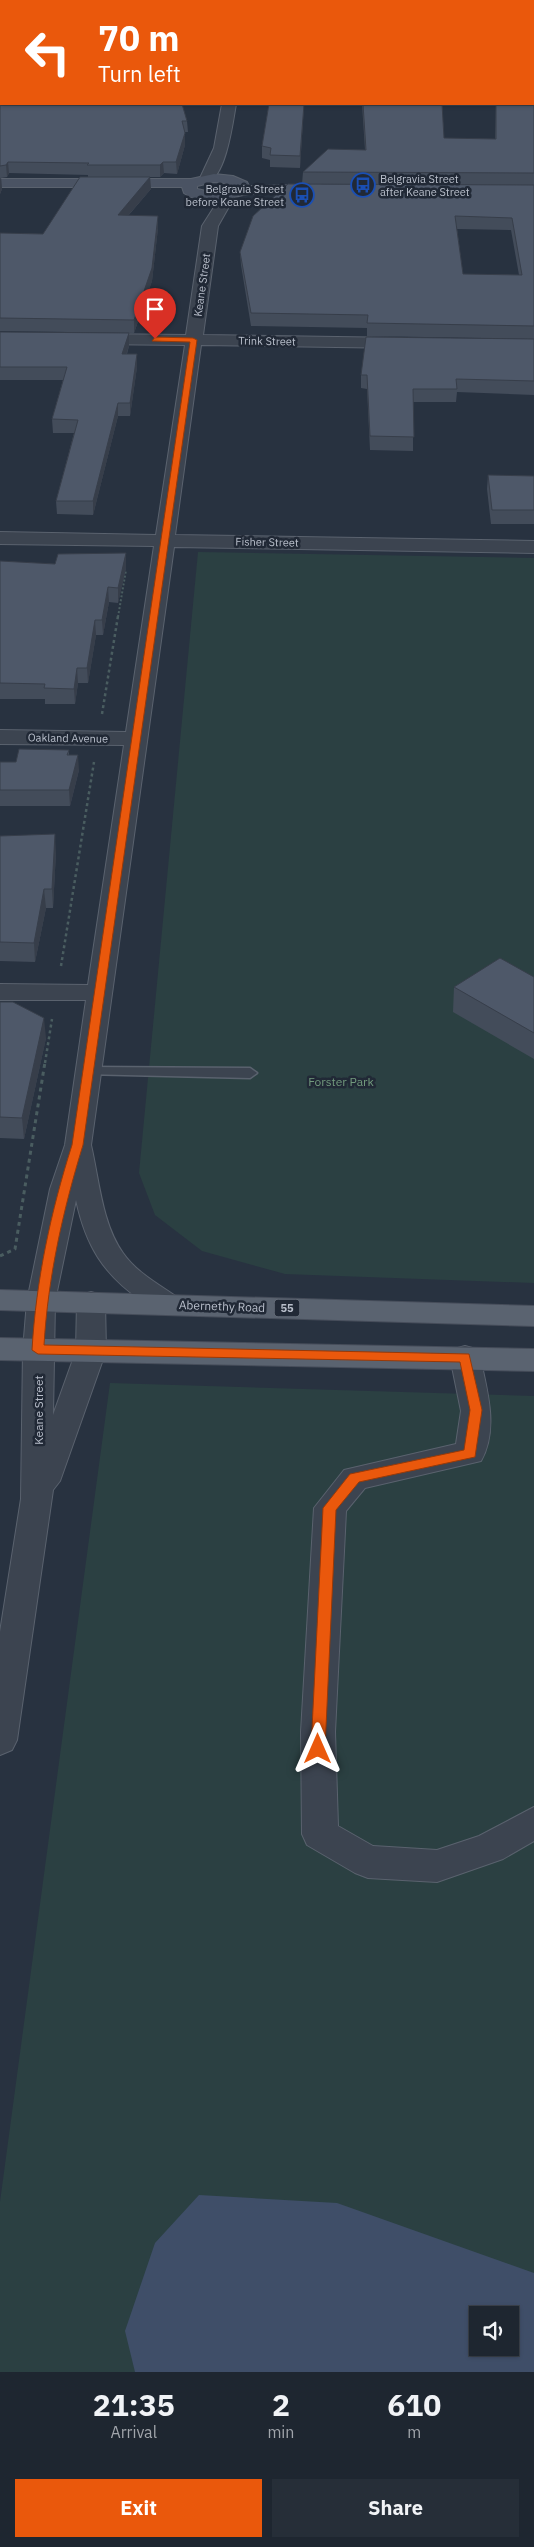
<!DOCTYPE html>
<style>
:root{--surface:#1e2630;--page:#262e38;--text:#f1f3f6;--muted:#a1a5ab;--line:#3c434c;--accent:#ea580c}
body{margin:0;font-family:"IBM Plex Sans",sans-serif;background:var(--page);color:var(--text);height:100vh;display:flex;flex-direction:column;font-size:19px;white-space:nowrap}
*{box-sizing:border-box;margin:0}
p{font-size:16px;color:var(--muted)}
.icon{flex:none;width:28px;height:28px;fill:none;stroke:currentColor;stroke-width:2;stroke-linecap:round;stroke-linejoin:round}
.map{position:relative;height:2372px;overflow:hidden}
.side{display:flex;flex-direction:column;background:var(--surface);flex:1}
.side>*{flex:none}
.hud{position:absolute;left:0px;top:0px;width:535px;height:105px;box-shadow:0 1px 4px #0004,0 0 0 1px var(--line);background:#ea580c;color:#fff;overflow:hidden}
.fabs{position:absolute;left:469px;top:2306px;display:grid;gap:10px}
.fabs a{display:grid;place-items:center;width:50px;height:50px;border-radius:0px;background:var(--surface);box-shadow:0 1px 4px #0004,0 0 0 1px var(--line);font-size:25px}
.pin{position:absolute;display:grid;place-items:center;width:42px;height:42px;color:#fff;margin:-51px -21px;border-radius:50% 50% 50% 0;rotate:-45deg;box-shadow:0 0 5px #0007}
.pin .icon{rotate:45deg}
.me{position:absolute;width:55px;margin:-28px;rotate:0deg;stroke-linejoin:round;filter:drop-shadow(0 0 4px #0008)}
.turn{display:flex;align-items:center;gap:18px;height:105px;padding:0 15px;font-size:22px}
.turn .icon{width:65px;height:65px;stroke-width:2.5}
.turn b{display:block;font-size:35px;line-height:42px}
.eta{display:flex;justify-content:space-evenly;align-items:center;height:85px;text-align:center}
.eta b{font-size:30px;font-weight:700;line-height:35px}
.cta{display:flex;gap:10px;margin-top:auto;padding:10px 15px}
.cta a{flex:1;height:58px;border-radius:0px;background:var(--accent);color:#fff;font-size:20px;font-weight:700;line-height:58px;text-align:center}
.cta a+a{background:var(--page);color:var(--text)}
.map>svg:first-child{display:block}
.green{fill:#2b4042;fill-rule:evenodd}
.water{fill:#3f4e68;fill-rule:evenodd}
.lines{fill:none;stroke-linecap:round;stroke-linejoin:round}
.lane-casing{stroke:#5a626e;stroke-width:3}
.street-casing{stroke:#5a626e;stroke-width:2}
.secondary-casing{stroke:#5a626e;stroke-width:2}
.primary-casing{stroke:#464d5a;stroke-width:2}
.path-far2{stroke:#4a5d60;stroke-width:2;stroke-dasharray:2 2;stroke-linecap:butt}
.path-far1{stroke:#4a5d60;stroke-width:2.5;stroke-dasharray:3 3;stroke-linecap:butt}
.path{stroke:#4a5d60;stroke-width:3;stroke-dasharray:4 4;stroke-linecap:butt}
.lane{fill:#3c4450;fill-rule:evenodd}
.street{fill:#3c4450;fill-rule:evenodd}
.secondary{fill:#4a5363;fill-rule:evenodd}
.primary{fill:#5a6370;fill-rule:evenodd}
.wall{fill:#434c5a;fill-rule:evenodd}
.shaded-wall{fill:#373e4a}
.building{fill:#4e5869;stroke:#373e4a;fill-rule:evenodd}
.route{fill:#ea580c;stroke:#983908}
.labels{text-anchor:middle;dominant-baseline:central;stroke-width:5;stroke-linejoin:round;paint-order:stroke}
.far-poi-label{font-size:11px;fill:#b9bfcb;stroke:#212936;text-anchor:start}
.far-street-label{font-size:11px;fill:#b9bfcb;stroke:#212936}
.shield{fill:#212936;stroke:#8b929e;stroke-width:1}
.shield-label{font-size:11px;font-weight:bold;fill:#b9bfcb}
.park-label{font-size:12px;fill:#729a7d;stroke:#212936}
.street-label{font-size:12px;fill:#b9bfcb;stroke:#212936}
</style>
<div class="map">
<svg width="534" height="2372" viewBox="0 0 534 2372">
<rect width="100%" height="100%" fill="#283240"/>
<!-- green -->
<path class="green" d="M 198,552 L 534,558 L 534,1283 L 285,1274 L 202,1251 L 155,1215 L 139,1173 Z
M 110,1383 L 534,1396 L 534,2372 L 0,2372 L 0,2202 ZM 478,2315 L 510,2315 L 510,2348 L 478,2348 Z"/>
<!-- water -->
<path class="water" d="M 199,2195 L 337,2203 L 534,2273 L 534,2372 L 135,2372 L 125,2331 L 155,2243 ZM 478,2315 L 510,2315 L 510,2348 L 478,2348 Z"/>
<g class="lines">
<!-- lane casing -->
<g class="lane-casing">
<path id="lane" d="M 88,1067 L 250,1068 L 257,1073 L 250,1078 L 83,1074 L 81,1071 Z"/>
</g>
<!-- street casing -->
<g class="street-casing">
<path id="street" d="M 237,0 L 249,0 L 249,1 L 237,1 Z
M 222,104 L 236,104 C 233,121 226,178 207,182 L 200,178 L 214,148 Z
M 228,192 L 235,196 L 218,226 L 203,335 L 403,338 L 411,343 L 403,348 L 201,345 L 175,535 L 534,541 L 534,553 L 174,547 L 91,1145 C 99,1179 102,1224 123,1253 C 136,1272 158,1284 177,1297 L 182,1304 L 177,1311 C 162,1316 154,1310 142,1301 C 103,1274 86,1246 76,1200 L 55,1301 L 53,1415 L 76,1351 L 77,1302 L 81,1295 L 91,1292 L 101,1295 L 105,1302 L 106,1351 L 60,1481 L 53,1490 L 17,1740 L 12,1750 L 0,1755 L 0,1632 L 21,1499 L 23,1350 L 27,1301 L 50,1189 L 65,1145 L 86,1000 L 0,1000 L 0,984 L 88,985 L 124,745 L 0,744 L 0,730 L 126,732 L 154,546 L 0,544 L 0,532 L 156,535 L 185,345 L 93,344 L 85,339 L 93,334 L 186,335 L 202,226 L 223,193 Z
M 465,1346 L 476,1349 L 480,1357 C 487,1390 499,1429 481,1461 L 365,1488 L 346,1511 L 335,1732 L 338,1826 L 373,1846 L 437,1850 L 479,1836 L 534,1807 L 534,1841 L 503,1859 L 437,1882 L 368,1878 L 355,1873 L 307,1845 L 302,1834 L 301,1732 L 314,1508 L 344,1470 L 456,1444 L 461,1411 L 450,1357 L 454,1349 Z"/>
</g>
<!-- secondary casing -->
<g class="secondary-casing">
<path id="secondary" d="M 214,174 L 233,176 L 247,182 L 249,186 L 320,185 L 327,189 L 320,193 C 299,194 262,191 243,195 C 221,200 204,207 184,193 L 182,187 L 0,187 L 0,179 L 191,179 ZM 214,182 L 225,183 L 235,187 L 216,193 L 197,189 L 197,186 Z"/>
</g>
<!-- primary casing -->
<g class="primary-casing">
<path id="primary" d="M 0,1290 L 534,1306 L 534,1326 L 0,1310 Z
M 0,1338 L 534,1349 L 534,1371 L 0,1360 Z"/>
</g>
<!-- path-far2 -->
<path class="path-far2" d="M 118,617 L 126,570"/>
<!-- path-far1 -->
<path class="path-far1" d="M 102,714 L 118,616
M 61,966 L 94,762
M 45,1063 L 52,1019"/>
<!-- path -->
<path class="path" d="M 0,1256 L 15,1249 L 45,1062"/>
<!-- lane -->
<use href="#lane" class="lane"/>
<!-- street -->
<use href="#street" class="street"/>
<!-- secondary -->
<use href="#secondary" class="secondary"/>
<!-- primary -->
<use href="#primary" class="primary"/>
</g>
<!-- wall -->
<path class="wall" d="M 0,0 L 98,0 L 98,1 L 1,1 L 1,104 L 187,121 L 188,132 L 185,132 L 185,145 L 177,174 L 164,173 L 160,177 L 150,177 L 151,189 L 128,216 L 158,216 L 158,228 L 152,281 L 134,333 L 0,331 L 0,233 L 43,234 L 88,177 L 88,175 L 9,173 L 7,177 L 1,178 L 2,189 L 0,194 Z
M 162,0 L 210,0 L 210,1 L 163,1 Z
M 251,0 L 534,0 L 534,339 L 367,336 L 367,328 L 251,326 L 241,265 L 240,252 L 451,185 L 302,184 L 303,172 L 365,150 L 362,104 L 442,104 L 444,138 L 495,139 L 496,104 L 534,104 L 534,1 L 251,1 ZM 457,229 L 511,230 L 519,275 L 463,274 Z
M 269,104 L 304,104 L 300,168 L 270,167 L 270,160 L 262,158 L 262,146 Z
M 0,332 L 129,346 L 127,354 L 137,367 L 130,416 L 118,416 L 93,515 L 57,514 L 56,501 L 74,433 L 53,433 L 52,419 L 63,380 L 0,380 Z
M 534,339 L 534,395 L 457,392 L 456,402 L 413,402 L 413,451 L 370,450 L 367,389 L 361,388 L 361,375 Z
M 488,475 L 534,476 L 534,524 L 491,524 L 487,489 Z
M 0,561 L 126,568 L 118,603 L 109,602 L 103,635 L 96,635 L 88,683 L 78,683 L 75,704 L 45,704 L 45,699 L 0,699 Z
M 69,750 L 69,755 L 79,770 L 70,806 L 0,806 L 0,762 L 16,762 Z
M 0,836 L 56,852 L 53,908 L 46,908 L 35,962 L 0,961 Z
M 534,977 L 534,1059 L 453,1012 L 454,987 Z
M 0,1002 L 46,1038 L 24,1139 L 0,1138 Z"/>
<!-- shaded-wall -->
<path class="shaded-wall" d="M 304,104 L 300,168 L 300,156 Z
M 185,133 L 185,145 L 177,174 L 176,162 Z
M 8,162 L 9,173 L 7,177 L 6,165 Z
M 163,162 L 164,173 L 160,177 L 160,165 Z
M 1,177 L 2,189 L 0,194 L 0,180 Z
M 150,177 L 151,189 L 118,227 L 118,215 Z
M 158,216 L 158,228 L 152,281 L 134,333 L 134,320 Z
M 129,333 L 129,346 L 122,367 L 122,354 Z
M 137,354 L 137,367 L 130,416 L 130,403 Z
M 118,403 L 118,416 L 93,515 L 93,501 Z
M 126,553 L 126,568 L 118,603 L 118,588 Z
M 108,587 L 109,602 L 103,635 L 102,620 Z
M 95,620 L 96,635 L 88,683 L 87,668 Z
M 77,668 L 78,683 L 75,704 L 74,689 Z
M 78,755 L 79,770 L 70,806 L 69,790 Z
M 55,834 L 56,852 L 53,908 L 52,889 Z
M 44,889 L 46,908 L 35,962 L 34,943 Z
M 44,1018 L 46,1038 L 24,1139 L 22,1118 Z"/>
<!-- building -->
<path class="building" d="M 0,0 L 92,0 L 92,1 L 1,1 L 1,52 L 0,51 Z
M 173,0 L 208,0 L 208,1 L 175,1 Z
M 253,0 L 534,0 L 534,173 L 303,172 L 328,149 L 366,150 L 363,104 L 442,104 L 444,138 L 496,139 L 496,104 L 534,104 L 534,1 L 255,1 Z
M 0,61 L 1,61 L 1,104 L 182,104 L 187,121 L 182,121 L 185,133 L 176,162 L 163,162 L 160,165 L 87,165 L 89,163 L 8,162 L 6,165 L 0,166 Z
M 269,104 L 304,104 L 300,156 L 270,155 L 271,148 L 262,146 Z
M 80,177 L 150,177 L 118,215 L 158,216 L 152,268 L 134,320 L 0,318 L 0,233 L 43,234 Z
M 288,184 L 534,185 L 534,326 L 367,323 L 368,315 L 251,313 L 240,252 L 253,216 ZM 455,216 L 512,218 L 522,275 L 463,274 Z
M 0,332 L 129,333 L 122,354 L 137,354 L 130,403 L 118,403 L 93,501 L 56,501 L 78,420 L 52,419 L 67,367 L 0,367 Z
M 366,337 L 534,339 L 534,381 L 456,379 L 457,389 L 413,389 L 414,437 L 370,436 L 367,375 L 361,375 Z
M 488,475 L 534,476 L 534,510 L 492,510 Z
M 126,553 L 118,588 L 108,587 L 102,620 L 95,620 L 87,668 L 77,668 L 74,689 L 44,688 L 45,684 L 0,683 L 0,561 L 55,564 L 58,554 Z
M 19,749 L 69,750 L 67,755 L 78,755 L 69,790 L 0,790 L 0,762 L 16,762 Z
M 55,834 L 52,889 L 44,889 L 34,943 L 0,942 L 0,836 Z
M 500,958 L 534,977 L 534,1033 L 454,987 Z
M 0,1002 L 13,1002 L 44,1018 L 22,1118 L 0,1117 Z"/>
<!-- route -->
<path class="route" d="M 155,337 L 193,338 L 197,340 L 83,1145 C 63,1210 48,1277 44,1345 L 469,1354 L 482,1410 L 475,1457 L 359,1482 L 336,1510 L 325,1749 L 323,1753 L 313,1753 L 311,1749 L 323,1508 L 350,1474 L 464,1450 L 470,1410 L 460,1362 L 38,1354 L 32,1350 C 36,1280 51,1211 72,1145 L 190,342 L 152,341 Z"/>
<!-- icons -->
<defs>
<g id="bus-ring" transform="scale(1.25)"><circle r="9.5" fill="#212936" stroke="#1a4fb4" stroke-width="1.5"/><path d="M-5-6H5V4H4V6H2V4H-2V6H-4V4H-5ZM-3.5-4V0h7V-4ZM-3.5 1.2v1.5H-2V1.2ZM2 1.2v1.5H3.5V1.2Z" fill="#1a4fb4"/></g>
</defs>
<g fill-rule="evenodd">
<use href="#bus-ring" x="363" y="185"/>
<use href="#bus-ring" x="302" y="195"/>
</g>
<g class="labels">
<!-- far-poi labels -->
<g class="far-poi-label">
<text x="380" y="179">Belgravia Street<tspan x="380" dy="13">after Keane Street</tspan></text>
<text x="284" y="189" text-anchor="end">Belgravia Street<tspan x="284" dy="13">before Keane Street</tspan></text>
</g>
<!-- far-street labels -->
<g class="far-street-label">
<text transform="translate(202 285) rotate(-82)">Keane Street</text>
<text transform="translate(267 341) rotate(1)">Trink Street</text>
<text transform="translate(267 542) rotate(1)">Fisher Street</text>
<text transform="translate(68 738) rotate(1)">Oakland Avenue</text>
</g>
<!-- shield labels -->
<rect class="shield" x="274.5" y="1299.5" width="25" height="17" rx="4"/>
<g class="shield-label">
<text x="287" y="1308">55</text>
</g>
<!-- park labels -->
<g class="park-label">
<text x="341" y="1081">Forster Park</text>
</g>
<!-- street labels -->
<g class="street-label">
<text transform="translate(222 1306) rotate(2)">Abernethy Road</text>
<text transform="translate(38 1410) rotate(-90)">Keane Street</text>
</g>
</g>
</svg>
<div class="fabs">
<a><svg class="icon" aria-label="sound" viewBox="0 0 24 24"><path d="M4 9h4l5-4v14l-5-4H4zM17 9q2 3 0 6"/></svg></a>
</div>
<div class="pin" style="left:155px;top:339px;background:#d93025"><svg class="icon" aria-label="arrive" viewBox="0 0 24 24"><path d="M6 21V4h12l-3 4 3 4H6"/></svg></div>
<svg class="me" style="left:318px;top:1749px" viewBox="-20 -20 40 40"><path d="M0-17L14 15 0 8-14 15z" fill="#ea580c" stroke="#fff" stroke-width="4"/></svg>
<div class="hud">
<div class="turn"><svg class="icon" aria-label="left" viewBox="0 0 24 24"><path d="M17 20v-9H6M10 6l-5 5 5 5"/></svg><div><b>70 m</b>Turn left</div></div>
</div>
</div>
<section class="side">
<div class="eta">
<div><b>21:35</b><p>Arrival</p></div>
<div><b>2</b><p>min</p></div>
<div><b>610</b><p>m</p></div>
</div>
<div class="cta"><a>Exit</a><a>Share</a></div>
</section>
